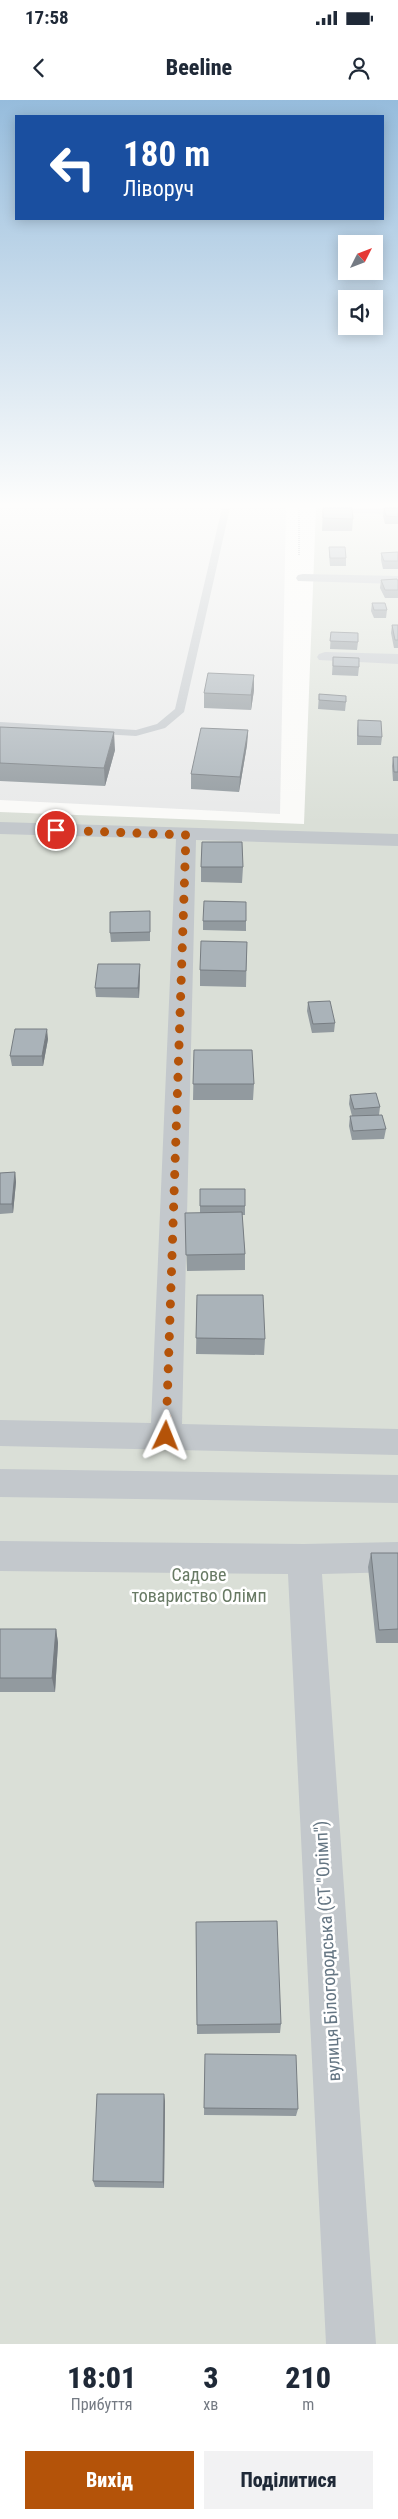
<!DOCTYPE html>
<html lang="uk">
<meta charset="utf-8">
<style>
:root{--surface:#fff;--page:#f2f2f3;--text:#1f2937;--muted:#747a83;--accent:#b45309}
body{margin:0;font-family:"Roboto Condensed",sans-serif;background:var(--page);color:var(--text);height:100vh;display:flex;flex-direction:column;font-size:19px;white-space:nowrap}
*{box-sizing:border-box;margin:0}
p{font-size:16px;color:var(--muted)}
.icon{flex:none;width:28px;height:28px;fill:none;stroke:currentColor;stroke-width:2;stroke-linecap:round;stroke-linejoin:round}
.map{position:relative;height:2244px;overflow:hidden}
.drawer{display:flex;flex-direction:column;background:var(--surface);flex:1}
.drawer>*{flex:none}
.hud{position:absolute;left:15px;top:15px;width:369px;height:105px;border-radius:0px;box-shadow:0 2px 12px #0003;background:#1a4fa0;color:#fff;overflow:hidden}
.needle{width:32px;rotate:48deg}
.controls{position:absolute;left:338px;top:135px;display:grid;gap:10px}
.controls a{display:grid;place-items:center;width:45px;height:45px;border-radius:0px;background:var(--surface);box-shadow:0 2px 12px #0003;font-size:25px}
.pin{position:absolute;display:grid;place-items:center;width:42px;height:42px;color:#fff;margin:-21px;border:2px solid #fff;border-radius:50%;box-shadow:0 1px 5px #0007}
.me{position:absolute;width:55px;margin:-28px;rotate:2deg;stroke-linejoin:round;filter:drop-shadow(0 0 4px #0008)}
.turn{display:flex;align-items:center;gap:18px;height:105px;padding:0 25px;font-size:22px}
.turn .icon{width:65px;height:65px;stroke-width:2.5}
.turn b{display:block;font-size:35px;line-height:42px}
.eta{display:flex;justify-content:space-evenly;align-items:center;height:85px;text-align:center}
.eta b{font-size:30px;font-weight:800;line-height:35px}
.primary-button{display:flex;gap:10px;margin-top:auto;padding:10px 25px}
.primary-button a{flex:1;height:58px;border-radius:0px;background:var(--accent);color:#fff;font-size:20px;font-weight:800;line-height:58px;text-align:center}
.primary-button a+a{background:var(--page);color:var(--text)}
.status{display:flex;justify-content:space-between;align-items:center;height:35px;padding:0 25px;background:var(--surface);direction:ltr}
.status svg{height:14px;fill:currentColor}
header{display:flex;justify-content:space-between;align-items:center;height:65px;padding:0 25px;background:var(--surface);font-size:22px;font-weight:800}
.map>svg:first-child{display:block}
.built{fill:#e8e9e9}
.green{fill:#dadfd7}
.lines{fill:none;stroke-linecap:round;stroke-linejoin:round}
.path{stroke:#bbbfc2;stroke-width:2;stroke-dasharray:1 1;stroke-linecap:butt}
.lane{fill:#c3c8cc;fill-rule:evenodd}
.street{fill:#c3c8cc;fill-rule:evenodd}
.wall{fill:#929a9f}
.shaded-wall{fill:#777d82}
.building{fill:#aab3b9;stroke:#777d82}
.route{stroke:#b45309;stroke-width:9;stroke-dasharray:0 16.2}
.labels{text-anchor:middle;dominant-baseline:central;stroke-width:5;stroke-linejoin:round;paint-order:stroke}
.near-park-label{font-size:18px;fill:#687a64;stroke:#fff}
.near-street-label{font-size:18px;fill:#657683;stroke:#fff}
</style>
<div class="status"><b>17:58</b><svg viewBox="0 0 49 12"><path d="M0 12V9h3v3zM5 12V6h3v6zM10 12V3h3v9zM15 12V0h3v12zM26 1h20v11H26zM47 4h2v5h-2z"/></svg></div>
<header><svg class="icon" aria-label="back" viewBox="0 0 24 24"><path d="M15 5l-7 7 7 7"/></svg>Beeline<svg class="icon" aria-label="person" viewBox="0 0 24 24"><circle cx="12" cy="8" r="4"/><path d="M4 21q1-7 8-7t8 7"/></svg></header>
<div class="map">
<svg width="398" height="2244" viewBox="0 0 398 2244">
<rect width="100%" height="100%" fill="#fafaf8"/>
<!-- built -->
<path class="built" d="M 0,408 L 286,408 L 280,714 L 0,700 Z"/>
<!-- green -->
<path class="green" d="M 316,408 L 398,408 L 398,2244 L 0,2244 L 0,712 L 304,724 Z"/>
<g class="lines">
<!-- path -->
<path class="path" d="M 299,408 L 299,455"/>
<!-- lane -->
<path class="lane" d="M 222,408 L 230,408 L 184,612 L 165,628 L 136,636 L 0,628 L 0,622 L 136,630 L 157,624 L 175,609 Z"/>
<!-- street -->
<path class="street" d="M 332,408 L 398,408 L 398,415 L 338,412 Z
M 303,474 L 398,476 L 398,484 L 298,481 L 296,478 L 298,475 Z
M 325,552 L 398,554 L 398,564 L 319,560 L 317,557 L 319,554 Z
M 0,722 L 398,734 L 398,746 L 196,740 L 182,1324 L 398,1329 L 398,1355 L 0,1346 L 0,1320 L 151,1323 L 176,739 L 0,734 Z
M 0,1369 L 398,1375 L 398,1403 L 0,1397 Z
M 0,1441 L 304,1444 L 398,1442 L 398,1472 L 322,1474 L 376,2244 L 326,2244 L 288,1474 L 0,1471 Z"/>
</g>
<!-- wall -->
<path class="wall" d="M 323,408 L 353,419 L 352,431 L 322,431 Z
M 384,408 L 398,410 L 398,424 L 385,424 L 383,416 Z
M 329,447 L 346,458 L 346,466 L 330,466 L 329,455 Z
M 398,452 L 398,469 L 383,469 L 381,460 L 381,453 Z
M 381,480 L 398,481 L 398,498 L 385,498 L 380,488 Z
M 372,503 L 387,510 L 386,518 L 374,518 L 371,511 Z
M 392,525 L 398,525 L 398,548 L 394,548 L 391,533 Z
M 331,532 L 358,542 L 357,550 L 330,549 Z
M 333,557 L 359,567 L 358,576 L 332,575 Z
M 254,575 L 254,590 L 251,610 L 204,608 L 204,593 Z
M 319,594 L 346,602 L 345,611 L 318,609 Z
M 358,620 L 382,637 L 381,645 L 357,645 L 357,629 Z
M 0,627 L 115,650 L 105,686 L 0,681 Z
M 248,630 L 247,645 L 239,692 L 191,689 L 191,674 Z
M 393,657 L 398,657 L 398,681 L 393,681 L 392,666 Z
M 201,767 L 243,767 L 242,783 L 201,782 Z
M 246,802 L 246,831 L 203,830 L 203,821 Z
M 150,811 L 150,841 L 111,842 L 110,833 Z
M 247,842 L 246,887 L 200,886 L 200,870 Z
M 140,873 L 139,898 L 96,897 L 95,888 Z
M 308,902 L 335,923 L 334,932 L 312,933 L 307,911 Z
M 48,939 L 43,966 L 12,966 L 10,956 Z
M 194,950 L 254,984 L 253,1000 L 193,1000 Z
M 350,995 L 380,1007 L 379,1015 L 386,1029 L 384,1039 L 352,1040 L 349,1026 L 350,1016 L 352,1016 L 349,1004 Z
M 15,1072 L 16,1082 L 13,1113 L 0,1114 L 0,1073 Z
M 200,1089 L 245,1106 L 245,1115 L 242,1115 L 245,1154 L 245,1170 L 187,1171 L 185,1113 L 200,1113 Z
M 197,1195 L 265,1239 L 264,1255 L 196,1254 Z
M 371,1453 L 398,1453 L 398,1543 L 376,1543 L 368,1467 Z
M 0,1529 L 56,1529 L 58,1543 L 55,1592 L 0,1592 Z
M 196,1822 L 281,1924 L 280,1933 L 197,1934 Z
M 205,1954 L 298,2009 L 296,2016 L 204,2015 Z
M 165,2001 L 164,2088 L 95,2087 L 93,2081 Z"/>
<!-- shaded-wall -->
<path class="shaded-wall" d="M 254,575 L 254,590 L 251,610 L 251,595 Z
M 248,630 L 247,645 L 239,692 L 240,677 Z
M 114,632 L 115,650 L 105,686 L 104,668 Z
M 140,864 L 140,873 L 139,898 L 138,888 Z
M 47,929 L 48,939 L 43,966 L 42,956 Z
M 15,1072 L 16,1082 L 13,1113 L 12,1104 Z
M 56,1529 L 58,1543 L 55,1592 L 52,1578 Z
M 164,1994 L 165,2001 L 164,2088 L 163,2082 Z"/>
<!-- building -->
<path class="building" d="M 323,408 L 352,408 L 353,419 L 323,418 Z
M 384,408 L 398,408 L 398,417 L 386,416 Z
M 329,447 L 345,447 L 346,458 L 330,458 Z
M 398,452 L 398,461 L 384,461 L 381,453 Z
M 397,479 L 398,481 L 398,490 L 385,490 L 381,480 Z
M 372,503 L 385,503 L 387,510 L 374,510 Z
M 392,525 L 398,525 L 398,540 L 395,540 Z
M 331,532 L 358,533 L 358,542 L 330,541 Z
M 333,557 L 359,558 L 359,567 L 333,566 Z
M 208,573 L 254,575 L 251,595 L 204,593 Z
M 319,594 L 346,596 L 346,602 L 319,600 Z
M 358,620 L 381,621 L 382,637 L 358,636 Z
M 0,627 L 114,632 L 104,668 L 0,663 Z
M 201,628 L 248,630 L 240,677 L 191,674 Z
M 393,657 L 398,657 L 398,672 L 394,672 Z
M 202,742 L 242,742 L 243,767 L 201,767 Z
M 204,801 L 246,802 L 246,821 L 203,821 Z
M 150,811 L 150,832 L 110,833 L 110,812 Z
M 201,841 L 247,842 L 246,871 L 200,870 Z
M 98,864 L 140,864 L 138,888 L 95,888 Z
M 330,901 L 335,923 L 313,924 L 308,902 Z
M 15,929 L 47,929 L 42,956 L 10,956 Z
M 194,950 L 252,950 L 254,984 L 193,984 Z
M 376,993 L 380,1007 L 354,1009 L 350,995 Z
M 382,1015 L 386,1029 L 353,1031 L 350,1016 Z
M 15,1072 L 12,1104 L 0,1104 L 0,1073 Z
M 200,1089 L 245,1089 L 245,1106 L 200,1106 Z
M 242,1112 L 245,1154 L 186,1155 L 185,1113 Z
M 197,1195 L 263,1195 L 265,1239 L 196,1238 Z
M 371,1453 L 398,1453 L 398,1529 L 379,1530 Z
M 0,1529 L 56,1529 L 52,1578 L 0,1578 Z
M 277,1821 L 281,1924 L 197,1925 L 196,1822 Z
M 205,1954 L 296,1955 L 298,2009 L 204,2008 Z
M 97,1994 L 164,1994 L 163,2082 L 93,2081 Z"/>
<!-- sky -->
<linearGradient id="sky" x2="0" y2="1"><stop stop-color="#96bcdc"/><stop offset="0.56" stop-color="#fdfdfc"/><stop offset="1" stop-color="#fdfdfc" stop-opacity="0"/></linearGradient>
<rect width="398" height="723" fill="url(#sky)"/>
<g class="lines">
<!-- route -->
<path class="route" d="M 56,730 L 186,735 L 166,1336"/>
</g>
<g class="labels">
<!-- near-park labels -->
<g class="near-park-label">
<text x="199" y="1474">Садове<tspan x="199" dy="21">товариство Олімп</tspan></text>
</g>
<!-- near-street labels -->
<g class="near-street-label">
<text transform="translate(327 1851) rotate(-93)">вулиця Білогородська (СТ "Олімп")</text>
</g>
</g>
</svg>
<div class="controls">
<a><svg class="needle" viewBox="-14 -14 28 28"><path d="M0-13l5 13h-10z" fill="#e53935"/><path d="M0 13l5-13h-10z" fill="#747a83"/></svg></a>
<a><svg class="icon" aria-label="sound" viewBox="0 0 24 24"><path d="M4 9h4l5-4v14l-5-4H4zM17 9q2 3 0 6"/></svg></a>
</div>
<div class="pin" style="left:56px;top:730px;background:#d93025"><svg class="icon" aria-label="arrive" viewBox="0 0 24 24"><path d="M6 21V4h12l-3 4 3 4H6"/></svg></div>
<svg class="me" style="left:166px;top:1336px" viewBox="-20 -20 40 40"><path d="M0-17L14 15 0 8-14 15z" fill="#b45309" stroke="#fff" stroke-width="4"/></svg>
<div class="hud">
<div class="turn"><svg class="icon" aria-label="left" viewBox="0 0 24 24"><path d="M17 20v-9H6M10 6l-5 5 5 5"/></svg><div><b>180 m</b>Ліворуч</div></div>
</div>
</div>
<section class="drawer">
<div class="eta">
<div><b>18:01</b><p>Прибуття</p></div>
<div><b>3</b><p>хв</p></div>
<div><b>210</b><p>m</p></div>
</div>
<div class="primary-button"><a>Вихід</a><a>Поділитися</a></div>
</section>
